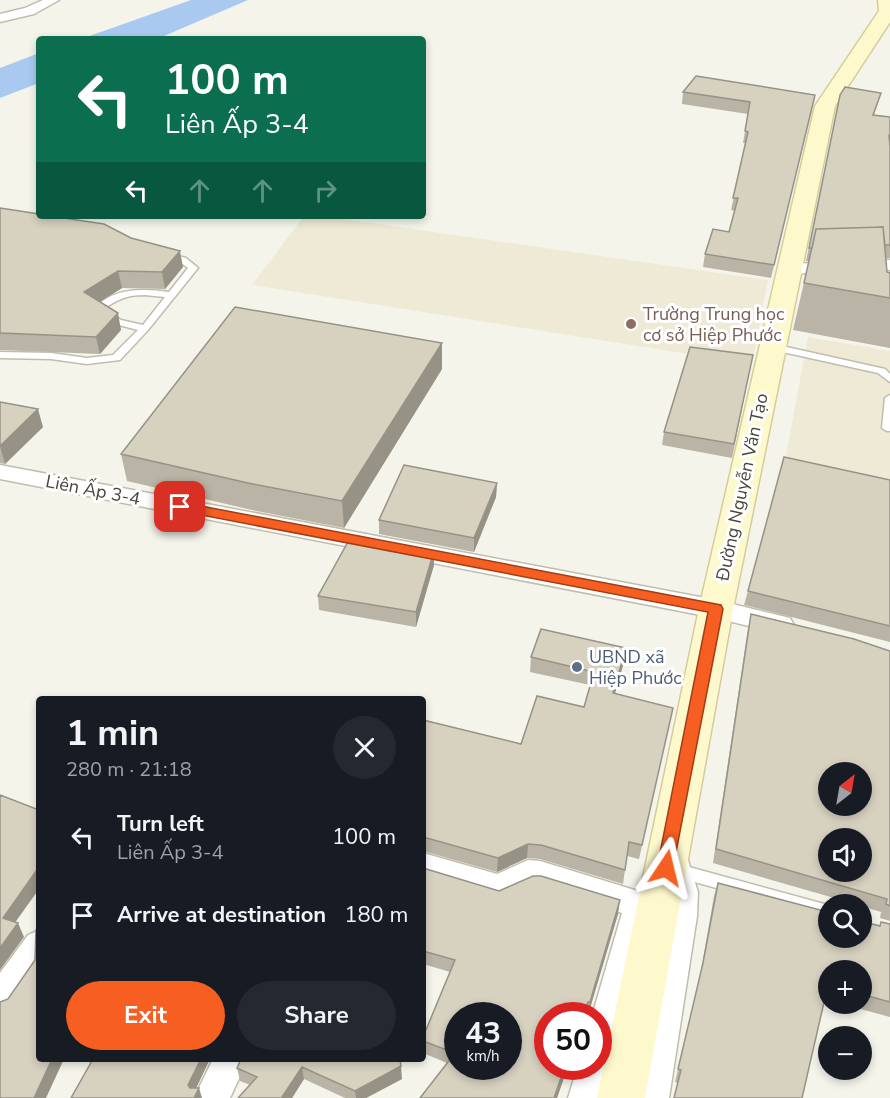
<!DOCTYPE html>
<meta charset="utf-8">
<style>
:root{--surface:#171b24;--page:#242831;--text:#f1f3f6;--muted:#9ea1a6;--accent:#f65f21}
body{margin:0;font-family:"Nunito Sans",sans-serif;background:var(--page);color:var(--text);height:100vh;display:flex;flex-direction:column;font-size:22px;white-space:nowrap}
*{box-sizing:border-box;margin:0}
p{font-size:20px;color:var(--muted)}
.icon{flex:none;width:33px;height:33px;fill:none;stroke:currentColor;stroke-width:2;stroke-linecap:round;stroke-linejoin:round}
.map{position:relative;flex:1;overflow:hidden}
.panel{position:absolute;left:36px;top:696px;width:390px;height:366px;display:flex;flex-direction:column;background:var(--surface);border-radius:6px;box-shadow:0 3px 9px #0003}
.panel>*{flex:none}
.hud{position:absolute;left:36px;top:36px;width:390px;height:183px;border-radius:6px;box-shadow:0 3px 9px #0003;background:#0b6e4f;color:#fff;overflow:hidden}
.needle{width:39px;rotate:31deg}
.tools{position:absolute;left:818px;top:762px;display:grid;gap:12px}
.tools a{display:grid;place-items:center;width:54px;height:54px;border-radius:50%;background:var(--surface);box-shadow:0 3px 9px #0003;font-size:30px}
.speed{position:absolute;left:444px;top:1002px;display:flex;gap:12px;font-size:30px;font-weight:700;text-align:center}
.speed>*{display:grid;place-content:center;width:78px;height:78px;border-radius:50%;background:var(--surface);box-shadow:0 3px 9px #0003;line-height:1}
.speed small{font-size:15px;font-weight:400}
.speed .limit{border:9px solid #d22;background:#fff;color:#111}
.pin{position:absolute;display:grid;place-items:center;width:51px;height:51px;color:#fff;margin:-26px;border-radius:12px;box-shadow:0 3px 9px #0006}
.me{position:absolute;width:66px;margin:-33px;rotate:10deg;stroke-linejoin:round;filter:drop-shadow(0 0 4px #0008)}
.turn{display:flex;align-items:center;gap:21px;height:126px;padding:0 30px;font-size:27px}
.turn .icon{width:78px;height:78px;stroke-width:2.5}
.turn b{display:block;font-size:42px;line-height:51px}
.lanes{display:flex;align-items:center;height:57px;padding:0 30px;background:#0003;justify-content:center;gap:30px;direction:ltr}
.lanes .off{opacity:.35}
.round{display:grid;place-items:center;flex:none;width:63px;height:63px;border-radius:32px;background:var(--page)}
.head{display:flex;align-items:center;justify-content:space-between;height:102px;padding:0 30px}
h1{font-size:36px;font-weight:700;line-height:45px}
.cta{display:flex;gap:12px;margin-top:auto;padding:12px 30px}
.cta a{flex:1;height:69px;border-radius:36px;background:var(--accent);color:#fff;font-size:24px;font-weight:700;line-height:69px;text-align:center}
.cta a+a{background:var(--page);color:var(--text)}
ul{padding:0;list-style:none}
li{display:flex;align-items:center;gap:18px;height:78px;padding:0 30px}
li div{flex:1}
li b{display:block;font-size:22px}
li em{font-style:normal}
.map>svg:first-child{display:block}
.education{fill:#eeead5}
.water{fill:#a9c9f0}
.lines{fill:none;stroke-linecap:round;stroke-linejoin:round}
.service-casing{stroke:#c1bdad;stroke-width:3}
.minor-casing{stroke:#c1bdad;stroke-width:3}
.secondary-casing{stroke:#d4cd9b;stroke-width:3}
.service{fill:#fff;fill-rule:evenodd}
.minor{fill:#fff;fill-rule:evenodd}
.secondary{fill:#fef9cd;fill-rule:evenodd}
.wall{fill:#b9b4a5}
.shaded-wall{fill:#969286}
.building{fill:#d7d1c0;stroke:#969286;stroke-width:1.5;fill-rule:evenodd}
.route{fill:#f65f21;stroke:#a03e15;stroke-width:1.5}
.education-dot{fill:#8d6e63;stroke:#fff;stroke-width:2}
.service-dot{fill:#5c6f8a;stroke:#fff;stroke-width:2}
.labels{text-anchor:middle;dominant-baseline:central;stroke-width:6;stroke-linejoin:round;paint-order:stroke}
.education-label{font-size:18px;fill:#785e54;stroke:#fff;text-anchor:start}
.street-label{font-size:18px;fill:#4a4539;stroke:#fff}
.service-label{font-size:18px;fill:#4e5e75;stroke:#fff;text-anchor:start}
</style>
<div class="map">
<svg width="890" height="1098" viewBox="0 0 890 1098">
<rect width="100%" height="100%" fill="#f5f4eb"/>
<!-- education -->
<path class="education" d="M 304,216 L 323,216 L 768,280 L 752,364 L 252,285 Z
M 808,337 L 890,351 L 890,486 L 784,466 Z"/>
<!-- water -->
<path class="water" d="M 191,0 L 248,0 L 157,39 L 81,39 Z
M 39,53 L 39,83 L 0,98 L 0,68 Z"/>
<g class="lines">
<!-- service casing -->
<g class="service-casing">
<path id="service" d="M 167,253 L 186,258 L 198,268 L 148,330 L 120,360 L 87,364 L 51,359 L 0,358 L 0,352 L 51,353 L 87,358 L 113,355 L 138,330 L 115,324 L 99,313 L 98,305 C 117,287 145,289 169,292 L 188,268 L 180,262 L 164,258 L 162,256 ZM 145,295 L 165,297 L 143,325 L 121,320 L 109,312 L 108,306 C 120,298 130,295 145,295 Z
M 773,344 L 885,369 L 890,374 L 890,382 L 878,373 L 769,349 L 769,345 Z
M 890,395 L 890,431 L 887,431 L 882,428 L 885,398 Z
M 678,864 L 828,905 L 828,919 L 673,876 L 670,871 L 673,866 Z"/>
</g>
<!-- minor casing -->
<g class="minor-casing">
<path id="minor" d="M 43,0 L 59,0 L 34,14 L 0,22 L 0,14 L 25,8 Z
M 890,260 L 890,270 L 789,274 L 780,269 L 789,264 Z
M 0,465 L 716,600 L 790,618 L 794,625 L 790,632 L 781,634 L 716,618 L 0,479 Z
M 674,847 L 685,851 L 698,892 L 697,916 L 669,1098 L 633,1098 L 665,916 L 666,892 L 659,860 L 663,851 Z
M 423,853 L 497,874 L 528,860 L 540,861 L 651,895 L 656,905 L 604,1098 L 568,1098 L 578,1066 L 598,1066 L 598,1016 L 592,1016 L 622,913 L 540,887 L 531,887 L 499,902 L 423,879 Z
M 39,930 L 39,972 L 12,1011 L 0,1016 L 0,973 L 28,935 Z
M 213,1059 L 248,1059 L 230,1098 L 194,1098 Z"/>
</g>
<!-- secondary casing -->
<g class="secondary-casing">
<path id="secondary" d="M 878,0 L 890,0 L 890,22 L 835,106 L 733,609 L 645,1098 L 597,1098 L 699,609 L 815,106 L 879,11 Z"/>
</g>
<!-- service -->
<use href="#service" class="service"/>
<!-- minor -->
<use href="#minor" class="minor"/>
<!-- secondary -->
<use href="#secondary" class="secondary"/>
</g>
<!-- wall -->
<path class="wall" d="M 683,92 L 815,95 L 771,278 L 703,267 L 705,254 L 729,232 L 735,211 L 731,210 L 745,143 L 743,143 L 748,114 L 682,104 Z
M 881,93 L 874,115 L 890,117 L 890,258 L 886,258 L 887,272 L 890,273 L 890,348 L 793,330 L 809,261 L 806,261 L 840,95 Z
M 0,208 L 183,267 L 165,289 L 122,288 L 100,302 L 121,330 L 100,354 L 0,350 Z
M 442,343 L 442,369 L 344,528 L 252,510 L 127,481 L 121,454 Z
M 753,355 L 732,458 L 662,445 L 664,432 Z
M 0,402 L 43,427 L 5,464 L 0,463 Z
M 890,480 L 890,642 L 744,605 L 748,591 Z
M 497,483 L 496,497 L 474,552 L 379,534 L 379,520 Z
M 368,543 L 434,551 L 434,565 L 416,627 L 319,610 L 318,596 Z
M 751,614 L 890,651 L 890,921 L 880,918 L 881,912 L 861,906 L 861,904 L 855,904 L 713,863 L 748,628 Z
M 626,648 L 624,662 L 615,693 L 670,722 L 639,859 L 627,856 L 623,884 L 540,859 L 527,858 L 497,872 L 423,851 L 423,720 L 521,744 L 584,707 L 590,685 L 530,672 L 531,657 Z
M 423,868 L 499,891 L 618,914 L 588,1015 L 586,1015 L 585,1016 L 548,1016 L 568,1066 L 557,1098 L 420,1098 L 447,1063 L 423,1053 L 423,1037 L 450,972 L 423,964 Z
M 718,883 L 879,926 L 881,922 L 890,924 L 890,1017 L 842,1004 L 861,1004 L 861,970 L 828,970 L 828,999 L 825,999 L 802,1098 L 674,1098 L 678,1083 L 675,1082 L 700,976 L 714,896 Z
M 241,1059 L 402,1079 L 366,1098 L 345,1098 L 304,1079 L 292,1098 L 238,1098 L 250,1085 L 240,1081 L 237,1068 Z"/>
<!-- shaded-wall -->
<path class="shaded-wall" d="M 180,251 L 183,267 L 165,289 L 162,272 Z
M 118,271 L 122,288 L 88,309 L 84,292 Z
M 118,313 L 121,330 L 100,354 L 96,337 Z
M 442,343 L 442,369 L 344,528 L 342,501 Z
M 38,409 L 43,427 L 5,464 L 0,446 Z
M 497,483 L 496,497 L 474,552 L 474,538 Z
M 434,551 L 434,565 L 416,627 L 416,612 Z
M 626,648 L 624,662 L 611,707 L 613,693 Z
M 528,844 L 527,858 L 497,872 L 498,858 Z
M 39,867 L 39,889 L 9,931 L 3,918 Z
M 620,900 L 618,914 L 588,1015 L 590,1002 Z
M 18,923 L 24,937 L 0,970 L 0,948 Z
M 588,1002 L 585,1016 L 583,1016 Z
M 52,1059 L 64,1059 L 46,1098 L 34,1098 Z
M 201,1059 L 210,1059 L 192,1097 L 188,1085 Z
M 401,1066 L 402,1079 L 366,1098 L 356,1098 L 355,1091 Z
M 565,1066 L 568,1066 L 557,1098 L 554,1098 Z
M 302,1067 L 304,1079 L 292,1098 L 283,1098 L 282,1097 Z
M 199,1088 L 202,1098 L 194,1098 Z"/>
<!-- building -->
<path class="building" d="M 696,76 L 815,95 L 774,265 L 705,254 L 713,229 L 729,232 L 738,198 L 733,198 L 748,132 L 745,131 L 750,102 L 683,92 Z
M 845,87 L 881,93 L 873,115 L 890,117 L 890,137 L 889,136 L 890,146 L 890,245 L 885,245 L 883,227 L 816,229 L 812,248 L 809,248 L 840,95 Z
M 0,208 L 39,214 L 39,216 L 50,216 L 104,224 L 131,238 L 180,251 L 162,272 L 118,271 L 84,292 L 118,313 L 96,337 L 0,333 Z
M 883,227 L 887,272 L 890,273 L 890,298 L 804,283 L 816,229 Z
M 235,307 L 442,343 L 342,501 L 248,483 L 121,454 Z
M 690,347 L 753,355 L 734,444 L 664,432 Z
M 0,402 L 38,409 L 0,446 Z
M 784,457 L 890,480 L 890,626 L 748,591 Z
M 404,465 L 497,483 L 474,538 L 379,520 Z
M 370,539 L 434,551 L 416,612 L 318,596 L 349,540 L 368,543 Z
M 751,614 L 854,639 L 890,651 L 890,906 L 886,904 L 887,899 L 716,849 ZM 828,772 L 861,772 L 861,806 L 828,806 ZM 828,838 L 861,838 L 861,872 L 828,872 Z
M 541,629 L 626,648 L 613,693 L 673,708 L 642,845 L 629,842 L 625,870 L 541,845 L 528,844 L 498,858 L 423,837 L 423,720 L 521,744 L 537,696 L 584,707 L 594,672 L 531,657 Z
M 0,795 L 39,810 L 39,867 L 3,918 L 18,923 L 0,948 Z
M 423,868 L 499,891 L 533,876 L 541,876 L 620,900 L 590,1002 L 588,1002 L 583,1016 L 548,1016 L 548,1066 L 565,1066 L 554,1098 L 420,1098 L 455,1053 L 423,1041 L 423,1037 L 455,960 L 423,951 ZM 458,1016 L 508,1016 L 508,1066 L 458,1066 Z
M 718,883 L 828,912 L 828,938 L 861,938 L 861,921 L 880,926 L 881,922 L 890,924 L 890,1002 L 861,994 L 861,970 L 828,970 L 828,985 L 802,1098 L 674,1098 L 681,1070 L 678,1069 L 703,963 Z
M 36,930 L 39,931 L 39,1059 L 52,1059 L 34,1098 L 0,1098 L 0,1002 L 8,999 L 35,960 Z
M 93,1059 L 201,1059 L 188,1085 L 190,1088 L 199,1088 L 194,1098 L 71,1098 Z
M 241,1059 L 400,1059 L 401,1066 L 355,1091 L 302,1067 L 282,1097 L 286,1098 L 238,1098 L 257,1077 L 237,1068 Z"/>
<!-- route -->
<path class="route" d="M 180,502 L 721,605 L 723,609 L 672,873 L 666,876 L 660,873 L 657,868 L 708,612 L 175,510 L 175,503 Z"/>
<!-- markers -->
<circle class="education-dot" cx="631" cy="324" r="6"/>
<circle class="service-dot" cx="577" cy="667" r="6"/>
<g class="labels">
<!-- education labels -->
<g class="education-label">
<text x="643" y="314">Trường Trung học<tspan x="643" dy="21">cơ sở Hiệp Phước</tspan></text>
</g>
<!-- street labels -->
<g class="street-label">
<text transform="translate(742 487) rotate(-78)">Đường Nguyễn Văn Tạo</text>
<text transform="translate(93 490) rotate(11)">Liên Ấp 3-4</text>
</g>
<!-- service labels -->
<g class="service-label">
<text x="589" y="657">UBND xã<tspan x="589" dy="21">Hiệp Phước</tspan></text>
</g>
</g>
</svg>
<div class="tools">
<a><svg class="needle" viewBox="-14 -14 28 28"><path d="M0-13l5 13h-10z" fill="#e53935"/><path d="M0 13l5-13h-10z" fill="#9ea1a6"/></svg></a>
<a><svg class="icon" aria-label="sound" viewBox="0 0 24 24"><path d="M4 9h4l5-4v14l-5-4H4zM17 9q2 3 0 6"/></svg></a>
<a><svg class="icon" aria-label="search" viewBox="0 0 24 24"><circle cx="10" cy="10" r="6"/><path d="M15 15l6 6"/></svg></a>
<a>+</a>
<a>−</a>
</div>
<div class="speed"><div>43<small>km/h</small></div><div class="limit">50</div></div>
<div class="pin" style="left:180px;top:507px;background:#d93025"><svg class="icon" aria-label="arrive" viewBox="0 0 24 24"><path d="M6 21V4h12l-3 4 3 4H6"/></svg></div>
<svg class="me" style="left:666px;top:868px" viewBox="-20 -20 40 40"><path d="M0-17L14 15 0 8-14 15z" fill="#f65f21" stroke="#fff" stroke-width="4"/></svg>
<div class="hud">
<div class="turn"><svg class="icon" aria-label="left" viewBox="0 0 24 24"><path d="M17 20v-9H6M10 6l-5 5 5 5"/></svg><div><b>100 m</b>Liên Ấp 3-4</div></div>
<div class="lanes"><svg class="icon" aria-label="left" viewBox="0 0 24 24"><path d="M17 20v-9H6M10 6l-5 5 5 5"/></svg><svg class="icon off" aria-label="ahead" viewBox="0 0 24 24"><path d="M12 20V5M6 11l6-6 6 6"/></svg><svg class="icon off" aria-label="ahead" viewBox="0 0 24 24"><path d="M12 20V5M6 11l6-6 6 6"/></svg><svg class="icon off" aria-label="right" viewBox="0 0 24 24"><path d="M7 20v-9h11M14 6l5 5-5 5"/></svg></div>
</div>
<section class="panel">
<div class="head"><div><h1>1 min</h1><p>280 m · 21:18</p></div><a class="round"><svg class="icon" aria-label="close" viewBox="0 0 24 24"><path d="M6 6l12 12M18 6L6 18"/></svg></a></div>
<ul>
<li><svg class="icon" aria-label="left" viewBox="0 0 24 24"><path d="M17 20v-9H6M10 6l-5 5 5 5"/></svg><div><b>Turn left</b><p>Liên Ấp 3-4</p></div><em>100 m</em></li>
<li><svg class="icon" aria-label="arrive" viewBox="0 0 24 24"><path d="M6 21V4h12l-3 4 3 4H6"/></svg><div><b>Arrive at destination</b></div><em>180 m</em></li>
</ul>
<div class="cta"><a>Exit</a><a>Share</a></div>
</section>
</div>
